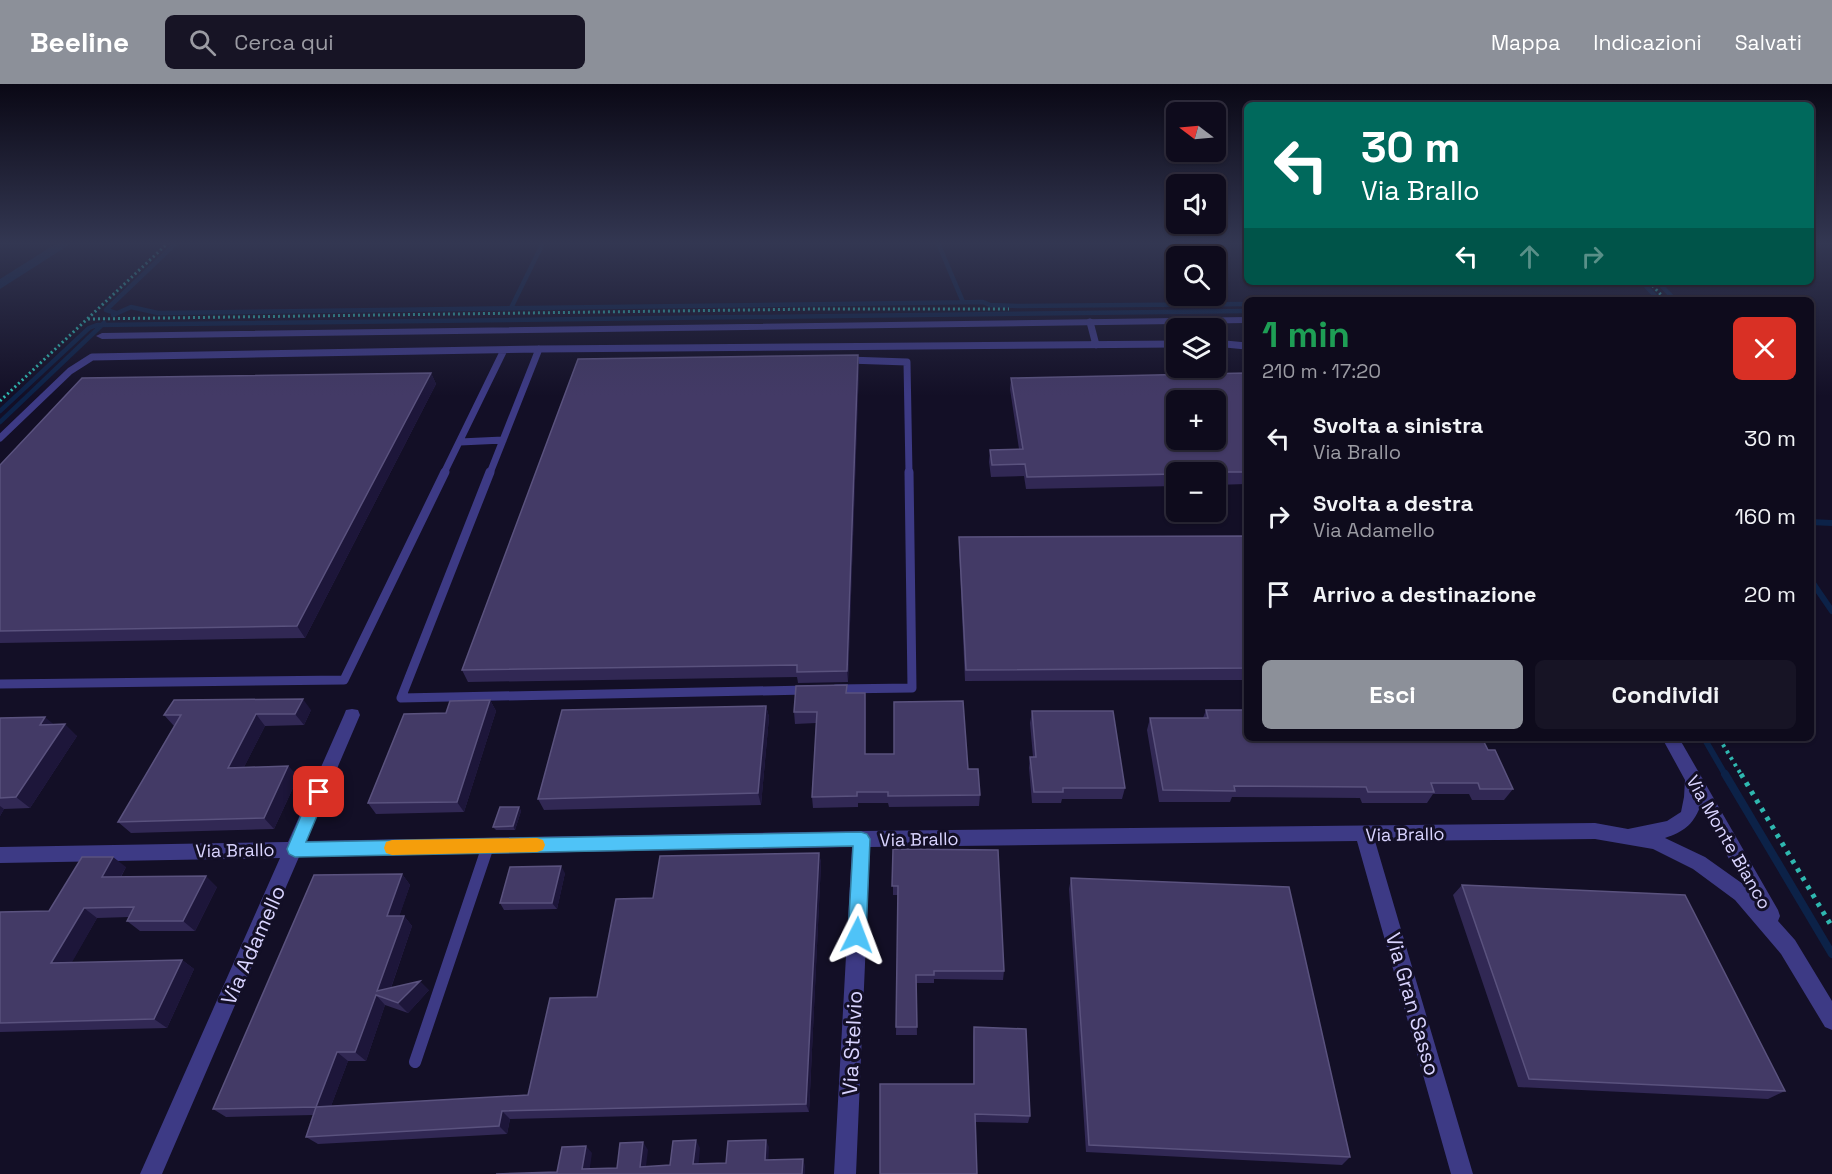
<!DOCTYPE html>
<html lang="it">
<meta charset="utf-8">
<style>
:root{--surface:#0e0b1c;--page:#171425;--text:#f1f3f6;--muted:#9b9ba3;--line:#2e2b3b;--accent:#8c9099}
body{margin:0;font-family:"Space Grotesk",sans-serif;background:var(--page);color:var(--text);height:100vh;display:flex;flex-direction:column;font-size:22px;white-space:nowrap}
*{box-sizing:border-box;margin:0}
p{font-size:20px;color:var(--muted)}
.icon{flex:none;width:33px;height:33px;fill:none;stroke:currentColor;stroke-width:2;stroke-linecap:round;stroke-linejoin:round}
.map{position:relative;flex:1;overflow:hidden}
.panel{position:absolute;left:1244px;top:213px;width:570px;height:444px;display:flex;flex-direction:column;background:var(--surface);border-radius:9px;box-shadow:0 2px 4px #0004,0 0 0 2px var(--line)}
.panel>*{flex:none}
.banner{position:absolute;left:1244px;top:18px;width:570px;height:183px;border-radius:9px;box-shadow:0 2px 4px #0004,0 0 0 2px var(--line);background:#00695c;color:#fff;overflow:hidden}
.needle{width:39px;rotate:286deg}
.buttons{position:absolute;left:1166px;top:18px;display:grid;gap:12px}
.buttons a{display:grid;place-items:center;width:60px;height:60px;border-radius:9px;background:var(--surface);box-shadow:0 2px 4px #0004,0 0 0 2px var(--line);font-size:30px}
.pin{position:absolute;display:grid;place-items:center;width:51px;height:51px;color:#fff;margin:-26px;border-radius:12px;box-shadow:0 3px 9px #0006}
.me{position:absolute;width:66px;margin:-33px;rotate:3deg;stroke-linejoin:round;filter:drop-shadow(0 0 4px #0008)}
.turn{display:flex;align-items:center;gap:21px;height:126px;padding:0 18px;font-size:27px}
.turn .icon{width:78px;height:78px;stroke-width:2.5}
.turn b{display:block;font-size:42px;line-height:51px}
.lanes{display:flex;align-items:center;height:57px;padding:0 18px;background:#0003;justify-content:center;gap:30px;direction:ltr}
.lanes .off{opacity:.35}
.round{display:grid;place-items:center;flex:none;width:63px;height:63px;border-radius:9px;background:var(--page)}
.head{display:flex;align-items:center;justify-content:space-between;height:102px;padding:0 18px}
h1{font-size:36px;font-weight:600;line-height:45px;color:#1e9e55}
.button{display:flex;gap:12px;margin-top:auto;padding:12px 18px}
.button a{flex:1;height:69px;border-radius:9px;background:var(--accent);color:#fff;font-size:24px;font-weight:600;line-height:69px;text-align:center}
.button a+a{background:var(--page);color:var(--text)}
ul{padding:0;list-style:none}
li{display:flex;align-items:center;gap:18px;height:78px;padding:0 18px}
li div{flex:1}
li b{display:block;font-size:22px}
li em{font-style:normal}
header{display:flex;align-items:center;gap:36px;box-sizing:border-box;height:84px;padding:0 30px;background:var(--accent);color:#fff}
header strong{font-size:28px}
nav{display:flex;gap:33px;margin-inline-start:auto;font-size:21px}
.search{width:420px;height:54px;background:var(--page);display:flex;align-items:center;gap:15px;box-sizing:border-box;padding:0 21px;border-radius:9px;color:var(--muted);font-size:22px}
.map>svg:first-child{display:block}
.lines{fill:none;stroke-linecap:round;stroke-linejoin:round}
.stream-far2{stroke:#0c2248;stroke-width:4.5}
.stream-far1{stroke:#0c2248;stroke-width:6}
.stream{stroke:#0c2248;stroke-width:8}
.canal{fill:#0c2248;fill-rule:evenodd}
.path-far2{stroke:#2fb8b0;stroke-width:3;stroke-dasharray:2 3;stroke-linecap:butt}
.path-far1{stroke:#2fb8b0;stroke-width:4;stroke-dasharray:3 4.5;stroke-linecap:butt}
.path{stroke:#2fb8b0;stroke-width:5;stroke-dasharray:4 6;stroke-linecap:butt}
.lane-far2{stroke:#3d3a85;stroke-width:7}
.lane-far1{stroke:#3d3a85;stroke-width:9}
.lane{stroke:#3d3a85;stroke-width:12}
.street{fill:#3d3a85;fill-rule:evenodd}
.wall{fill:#312854}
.shaded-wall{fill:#1d163a}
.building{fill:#433a66;stroke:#5a527e;stroke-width:1.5;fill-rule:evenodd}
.route{fill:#4fc3f7;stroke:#337fa1;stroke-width:1.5}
.slow{fill:#f59e0b}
.labels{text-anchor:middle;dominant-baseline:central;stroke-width:6;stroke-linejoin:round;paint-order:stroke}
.street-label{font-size:18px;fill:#d9d4ff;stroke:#130f26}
.near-street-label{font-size:21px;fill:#d9d4ff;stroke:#130f26}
</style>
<header>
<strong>Beeline</strong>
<div class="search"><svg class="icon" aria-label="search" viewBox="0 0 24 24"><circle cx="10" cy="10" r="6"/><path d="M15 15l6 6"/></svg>Cerca qui</div>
<nav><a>Mappa</a><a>Indicazioni</a><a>Salvati</a></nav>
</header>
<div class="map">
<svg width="1832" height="1090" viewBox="0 0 1832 1090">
<rect width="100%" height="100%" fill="#130f26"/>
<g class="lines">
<!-- stream-far2 -->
<path class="stream-far2" d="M 938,159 L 963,218
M 1642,198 L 1659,216
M 1658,198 L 1675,216
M 1356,216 L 1421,216
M 511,224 L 543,159
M 116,229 L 106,226 L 176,159
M 113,231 L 131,223 L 158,229 L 983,218 L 990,221 L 1019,222 L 1246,220
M 0,327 L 89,244 L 97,241 L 1246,227
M 0,338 L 104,239"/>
<!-- stream-far1 -->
<path class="stream-far1" d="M 1810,438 L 1832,439
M 1810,495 L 1832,527
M 1704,654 L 1726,692"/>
<!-- stream -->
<path class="stream" d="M 1725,690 L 1832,870"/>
<!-- canal -->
<path class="canal" d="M 57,159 L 72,159 L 0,205 L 0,195 Z"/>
<!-- path-far2 -->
<path class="path-far2" d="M 1649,198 L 1666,216
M 88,235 L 817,225 L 1009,225
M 0,317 L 168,159"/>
<!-- path-far1 -->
<path class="path-far1" d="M 1719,654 L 1742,692"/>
<!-- path -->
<path class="path" d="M 1741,690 L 1832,843"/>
<!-- lane-far2 -->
<path class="lane-far2" d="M 1090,238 L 1096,261
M 1215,259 L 1246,262
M 848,276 L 907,278 L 909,389
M 0,354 L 70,287 L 92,273 L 539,265 L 1176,260
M 460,358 L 503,356
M 444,389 L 504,266
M 490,389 L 539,265"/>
<!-- lane-far1 -->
<path class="lane-far1" d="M 490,388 L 401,614 L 807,606
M 0,600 L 344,596 L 445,388
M 836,605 L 912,604 L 909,388"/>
<!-- lane -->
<path class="lane" d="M 415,978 L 488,762"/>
<!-- street -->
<path class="street" d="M 1246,233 L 1246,239 L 102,255 L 96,252 L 102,249 Z
M 352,625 L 358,626 L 360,631 L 306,757 L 861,747 L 1595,739 L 1628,745 L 1667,737 L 1681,728 L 1684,713 L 1685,696 L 1662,654 L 1679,654 L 1778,826 L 1780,832 L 1778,837 L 1795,856 L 1832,917 L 1832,946 L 1825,943 L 1781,870 L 1735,816 L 1693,785 L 1653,765 L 1595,755 L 1375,757 L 1473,1090 L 1451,1090 L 1357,757 L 870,763 L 856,1090 L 834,1090 L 852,763 L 299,773 L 162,1090 L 140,1090 L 280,774 L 0,779 L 0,763 L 288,758 L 344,631 L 346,626 ZM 1700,723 L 1743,800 L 1705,773 L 1665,754 C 1683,748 1693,741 1700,723 Z"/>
</g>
<!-- wall -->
<path class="wall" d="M 859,283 L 848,598 L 798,599 L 797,593 L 468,598 L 462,586 Z
M 431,289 L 436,300 L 305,554 L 0,559 L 0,381 Z
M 1246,289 L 1246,400 L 1215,401 L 1215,388 L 1176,388 L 1176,402 L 1026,405 L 1024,392 L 991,393 L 989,378 L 990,366 L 1019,365 L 1010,305 L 1011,294 Z
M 1246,452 L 1246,596 L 965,597 L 959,465 L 959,453 Z
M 847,601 L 847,609 L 866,620 L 865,670 L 968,685 L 980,711 L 979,722 L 889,723 L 888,719 L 858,719 L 858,723 L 813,724 L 812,713 L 816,639 L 795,640 L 794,628 Z
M 490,616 L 496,627 L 464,728 L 376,730 L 368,719 L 446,629 Z
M 766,622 L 769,633 L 761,721 L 544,726 L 538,715 Z
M 311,626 L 304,641 L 265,642 L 244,683 L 288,682 L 298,693 L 274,745 L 131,749 L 118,738 L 174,642 L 164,631 Z
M 1206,626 L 1488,666 L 1513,705 L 1504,716 L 1472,716 L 1469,710 L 1433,710 L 1427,719 L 1362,719 L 1360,714 L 1232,713 L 1230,718 L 1159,718 L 1147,646 L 1150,634 L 1203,634 Z
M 1032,627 L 1125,704 L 1122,715 L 1062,715 L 1061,719 L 1032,719 L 1029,684 L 1030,673 L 1033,673 L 1030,639 Z
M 0,634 L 54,641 L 77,652 L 30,724 L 4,725 L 0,732 Z
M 519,723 L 521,727 L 515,746 L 496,746 L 493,743 Z
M 893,765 L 1004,887 L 1003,896 L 934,895 L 934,899 L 916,899 L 917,951 L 896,951 L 898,811 L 893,811 Z
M 819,769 L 821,779 L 809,1028 L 510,1035 L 507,1050 L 318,1060 L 306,1053 L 314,1031 L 226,1033 L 213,1025 L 402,790 L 410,801 L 399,832 L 404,832 L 412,842 L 391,904 L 429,906 L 408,929 L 385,921 L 366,977 L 348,977 L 331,1022 L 528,1011 L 597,913 L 653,814 Z
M 126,783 L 121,793 L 217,803 L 195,847 L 140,847 L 127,837 L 129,833 L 97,834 L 71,879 L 182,876 L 194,885 L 167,944 L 0,948 L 0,828 L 49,827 Z
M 565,789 L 557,825 L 504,826 L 500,819 Z
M 1071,794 L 1350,1073 L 1342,1081 L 1086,1068 L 1069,805 Z
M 1462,801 L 1785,1007 L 1768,1015 L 1518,1003 L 1453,811 Z
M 974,943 L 1030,1032 L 1028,1039 L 975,1038 L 973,1000 L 973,952 Z"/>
<!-- shaded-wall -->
<path class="shaded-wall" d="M 858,271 L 859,283 L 848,598 L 847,587 Z
M 431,289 L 436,300 L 305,554 L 297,542 Z
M 865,609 L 866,620 L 865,681 Z
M 303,615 L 311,626 L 304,641 L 295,630 Z
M 490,616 L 496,627 L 464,728 L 457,718 Z
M 766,622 L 769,633 L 761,721 L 758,709 Z
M 256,630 L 265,642 L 238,695 L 228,684 Z
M 45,633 L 58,644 L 40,641 Z
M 65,640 L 77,652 L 30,724 L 16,713 Z
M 288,682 L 298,693 L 274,745 L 264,734 Z
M 0,722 L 4,725 L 0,732 Z
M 519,723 L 521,727 L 515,746 L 513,742 Z
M 819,769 L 821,779 L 809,1028 L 806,1020 Z
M 113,773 L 126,783 L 115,803 L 102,793 Z
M 561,782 L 565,789 L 557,825 L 552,819 Z
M 402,790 L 410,801 L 396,842 L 387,832 Z
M 206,792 L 217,803 L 195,847 L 183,837 Z
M 84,824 L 97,834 L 66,889 L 51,879 Z
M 404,832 L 412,842 L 387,915 L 377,907 Z
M 182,876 L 194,885 L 167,944 L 154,935 Z
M 420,897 L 429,906 L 408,929 L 398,919 Z
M 376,911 L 385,921 L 366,977 L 355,968 Z
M 337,968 L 348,977 L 328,1030 L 316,1023 Z
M 502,1027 L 510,1035 L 507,1050 L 499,1042 Z
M 696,1056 L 700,1064 L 698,1087 L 693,1080 Z
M 766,1056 L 769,1063 L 768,1083 L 765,1076 Z
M 643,1058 L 648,1066 L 645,1090 L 640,1083 Z
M 586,1062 L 592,1069 L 589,1090 L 582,1085 Z
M 803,1075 L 805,1082 L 805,1090 L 802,1090 Z"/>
<!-- building -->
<path class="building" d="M 858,271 L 847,587 L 797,588 L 797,581 L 462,586 L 578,275 Z
M 431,289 L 297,542 L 0,547 L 0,381 L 82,294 Z
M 1246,289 L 1246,388 L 1176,388 L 1176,390 L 1027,393 L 1025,380 L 992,381 L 990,366 L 1023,365 L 1011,294 ZM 1176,316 L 1215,316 L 1215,356 L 1176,356 Z
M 1246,452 L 1246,584 L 966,586 L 959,453 Z
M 847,601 L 846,609 L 865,609 L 865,670 L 894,670 L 894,618 L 963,617 L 968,685 L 978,685 L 980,711 L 888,712 L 888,708 L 857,708 L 857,712 L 812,713 L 817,628 L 794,628 L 796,602 Z
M 303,615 L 295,630 L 256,630 L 228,684 L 288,682 L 264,734 L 118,738 L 181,631 L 164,631 L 174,616 Z
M 490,616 L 457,718 L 368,719 L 404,630 L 446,629 L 450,617 Z
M 766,622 L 758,709 L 538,715 L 562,626 Z
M 1206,626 L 1246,626 L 1246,654 L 1482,654 L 1488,666 L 1495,666 L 1513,705 L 1480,705 L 1478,699 L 1431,699 L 1434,708 L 1368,708 L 1366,703 L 1234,702 L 1235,707 L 1163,706 L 1150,634 L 1208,634 Z
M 1032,627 L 1113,627 L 1125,704 L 1063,704 L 1063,708 L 1034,708 L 1030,673 L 1036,673 Z
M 45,633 L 40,641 L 65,640 L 16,713 L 0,714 L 0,634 Z
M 500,723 L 519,723 L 513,742 L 493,743 Z
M 893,765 L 998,766 L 1004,887 L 934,887 L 934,891 L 916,891 L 917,943 L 896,943 L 898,802 L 892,802 Z
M 819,769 L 806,1020 L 502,1027 L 499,1042 L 306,1053 L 316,1023 L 528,1011 L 550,914 L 597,913 L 616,815 L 653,814 L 660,772 Z
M 82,773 L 113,773 L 102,793 L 206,792 L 183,837 L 127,837 L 134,823 L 84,824 L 51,879 L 182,876 L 154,935 L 0,939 L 0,828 L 49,827 Z
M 561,782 L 552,819 L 500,819 L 510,783 Z
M 402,790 L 387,832 L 404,832 L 377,907 L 420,897 L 398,919 L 376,911 L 355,968 L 337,968 L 316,1023 L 213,1025 L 314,791 Z
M 1071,794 L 1289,803 L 1350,1073 L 1089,1061 Z
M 1462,801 L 1685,811 L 1785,1007 L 1529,995 Z
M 974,943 L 1026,945 L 1030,1032 L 975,1030 L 977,1090 L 880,1090 L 880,1000 L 974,1000 Z
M 696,1056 L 693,1080 L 726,1079 L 728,1057 L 766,1056 L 765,1076 L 803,1075 L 802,1090 L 496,1090 L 557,1088 L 562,1063 L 586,1062 L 582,1085 L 617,1084 L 620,1059 L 643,1058 L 640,1083 L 670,1081 L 673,1057 Z"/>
<!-- sky -->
<linearGradient id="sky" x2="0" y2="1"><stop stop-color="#0a0815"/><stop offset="0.51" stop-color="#333752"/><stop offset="1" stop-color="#333752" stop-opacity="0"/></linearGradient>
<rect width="1832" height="312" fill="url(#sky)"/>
<!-- route -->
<path class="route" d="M 319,701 L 325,703 L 327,708 L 306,758 L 861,748 L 867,750 L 870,755 L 866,851 L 863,857 L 857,859 L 851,857 L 848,851 L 853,762 L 295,773 L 289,770 L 287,765 L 311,708 L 314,703 Z"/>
<!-- slow -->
<path class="slow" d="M 537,754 L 543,756 L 545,761 L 543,766 L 537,768 L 392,771 L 386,769 L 384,764 L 386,758 L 392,756 Z"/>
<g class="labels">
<!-- street labels -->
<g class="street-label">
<text transform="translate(1405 750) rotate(-1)">Via Brallo</text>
<text transform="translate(919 755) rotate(-1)">Via Brallo</text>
<text transform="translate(1729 758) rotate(60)">Via Monte Bianco</text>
<text transform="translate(235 766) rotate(-1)">Via Brallo</text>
</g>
<!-- near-street labels -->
<g class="near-street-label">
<text transform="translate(253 861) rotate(-66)">Via Adamello</text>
<text transform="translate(1413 920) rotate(74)">Via Gran Sasso</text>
<text transform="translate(852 959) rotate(-87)">Via Stelvio</text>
</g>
</g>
</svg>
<div class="buttons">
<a><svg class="needle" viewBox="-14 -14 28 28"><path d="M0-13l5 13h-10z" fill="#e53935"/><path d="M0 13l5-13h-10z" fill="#9b9ba3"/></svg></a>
<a><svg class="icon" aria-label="sound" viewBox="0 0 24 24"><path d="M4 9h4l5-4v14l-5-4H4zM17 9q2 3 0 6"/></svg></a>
<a><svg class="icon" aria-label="search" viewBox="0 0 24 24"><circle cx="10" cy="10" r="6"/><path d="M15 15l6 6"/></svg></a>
<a><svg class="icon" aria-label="layers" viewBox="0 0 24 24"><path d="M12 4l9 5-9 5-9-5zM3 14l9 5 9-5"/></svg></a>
<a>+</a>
<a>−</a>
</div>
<div class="pin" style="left:319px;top:708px;background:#d93025"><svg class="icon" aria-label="arrive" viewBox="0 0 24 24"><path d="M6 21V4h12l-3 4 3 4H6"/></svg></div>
<svg class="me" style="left:857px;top:851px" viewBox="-20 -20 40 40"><path d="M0-17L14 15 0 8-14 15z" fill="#4fc3f7" stroke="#fff" stroke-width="4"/></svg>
<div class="banner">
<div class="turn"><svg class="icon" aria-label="left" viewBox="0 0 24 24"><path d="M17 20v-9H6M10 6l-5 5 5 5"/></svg><div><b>30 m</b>Via Brallo</div></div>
<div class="lanes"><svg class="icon" aria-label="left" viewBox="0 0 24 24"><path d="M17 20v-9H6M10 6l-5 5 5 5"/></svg><svg class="icon off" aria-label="ahead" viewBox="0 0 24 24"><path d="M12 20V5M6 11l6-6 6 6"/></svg><svg class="icon off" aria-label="right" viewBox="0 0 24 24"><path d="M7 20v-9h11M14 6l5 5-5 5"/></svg></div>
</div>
<section class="panel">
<div class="head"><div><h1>1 min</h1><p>210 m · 17:20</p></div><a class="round" style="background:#d93025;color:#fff"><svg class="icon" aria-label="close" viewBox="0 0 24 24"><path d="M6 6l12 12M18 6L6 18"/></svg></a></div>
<ul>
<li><svg class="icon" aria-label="left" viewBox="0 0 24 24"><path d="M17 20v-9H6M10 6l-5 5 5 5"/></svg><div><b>Svolta a sinistra</b><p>Via Brallo</p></div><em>30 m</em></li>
<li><svg class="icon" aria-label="right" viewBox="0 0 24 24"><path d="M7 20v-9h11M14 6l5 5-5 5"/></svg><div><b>Svolta a destra</b><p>Via Adamello</p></div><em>160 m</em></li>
<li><svg class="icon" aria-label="arrive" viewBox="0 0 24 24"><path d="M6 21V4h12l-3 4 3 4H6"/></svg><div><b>Arrivo a destinazione</b></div><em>20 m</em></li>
</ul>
<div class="button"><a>Esci</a><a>Condividi</a></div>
</section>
</div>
